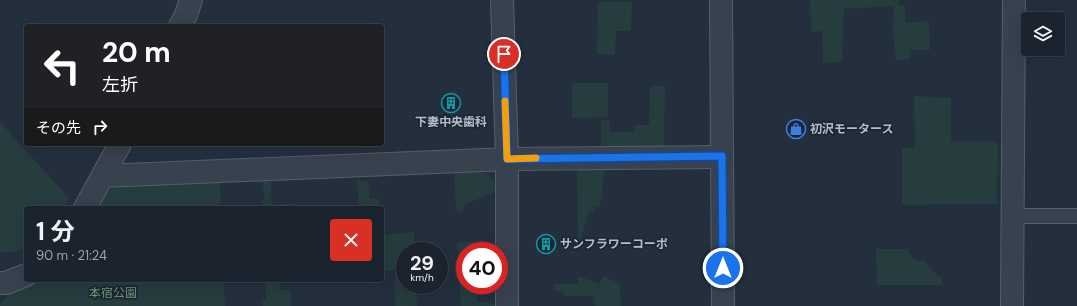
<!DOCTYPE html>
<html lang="ja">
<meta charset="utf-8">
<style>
:root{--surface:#1b232e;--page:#282f3a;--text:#f1f3f6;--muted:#a0a4aa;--line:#39404a}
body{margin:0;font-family:"DM Sans","Noto Sans JP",sans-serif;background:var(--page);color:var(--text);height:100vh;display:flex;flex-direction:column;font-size:15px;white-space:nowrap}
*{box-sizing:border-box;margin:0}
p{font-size:13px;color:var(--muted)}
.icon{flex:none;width:22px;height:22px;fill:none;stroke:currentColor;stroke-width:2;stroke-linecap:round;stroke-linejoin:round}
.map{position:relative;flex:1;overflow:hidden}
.side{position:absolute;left:24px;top:206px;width:360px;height:76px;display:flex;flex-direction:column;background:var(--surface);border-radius:4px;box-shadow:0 4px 16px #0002,0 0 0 1px var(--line)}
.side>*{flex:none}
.hud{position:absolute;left:24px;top:24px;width:360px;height:122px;border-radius:4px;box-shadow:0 4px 16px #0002,0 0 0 1px var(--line);background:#202124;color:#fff;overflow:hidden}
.controls{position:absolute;left:1021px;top:12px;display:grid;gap:8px}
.controls a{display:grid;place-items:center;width:44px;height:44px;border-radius:4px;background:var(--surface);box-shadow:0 4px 16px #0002,0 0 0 1px var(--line);font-size:20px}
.speed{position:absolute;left:396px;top:242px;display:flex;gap:8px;font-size:20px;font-weight:700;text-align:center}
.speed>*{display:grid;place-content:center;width:52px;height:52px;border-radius:50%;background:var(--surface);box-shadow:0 4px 16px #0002,0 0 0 1px var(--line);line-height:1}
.speed small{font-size:10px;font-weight:400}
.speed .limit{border:6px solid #d22;background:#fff;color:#111}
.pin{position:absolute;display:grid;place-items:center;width:34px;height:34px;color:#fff;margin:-17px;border:2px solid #fff;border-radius:50%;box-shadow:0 1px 4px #0007}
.me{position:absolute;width:44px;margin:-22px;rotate:0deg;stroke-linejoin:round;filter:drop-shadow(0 0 3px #0008)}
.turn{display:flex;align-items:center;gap:14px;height:84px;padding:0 12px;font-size:18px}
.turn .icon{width:52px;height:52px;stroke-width:2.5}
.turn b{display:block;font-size:28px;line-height:34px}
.then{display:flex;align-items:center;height:38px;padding:0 12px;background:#0003;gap:8px;font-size:15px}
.round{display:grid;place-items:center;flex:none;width:42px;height:42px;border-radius:4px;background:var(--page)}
.headline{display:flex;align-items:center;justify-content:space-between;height:68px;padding:0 12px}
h1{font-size:24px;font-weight:700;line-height:30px}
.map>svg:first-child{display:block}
.green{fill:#263c3f}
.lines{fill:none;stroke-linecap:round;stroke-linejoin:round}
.service-casing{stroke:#565f6c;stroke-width:16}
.minor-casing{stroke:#565f6c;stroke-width:24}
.tertiary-casing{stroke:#565f6c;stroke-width:24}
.service{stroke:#38414e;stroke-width:14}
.minor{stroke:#38414e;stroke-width:22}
.tertiary{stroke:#38414e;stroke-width:22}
.route-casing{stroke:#114b97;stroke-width:10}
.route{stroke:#1a73e8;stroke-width:7}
.slow{stroke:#f59e0b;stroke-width:7}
.labels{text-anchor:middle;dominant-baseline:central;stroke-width:3.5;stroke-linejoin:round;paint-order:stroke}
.poi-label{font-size:12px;font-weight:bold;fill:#b4bcc9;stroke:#1d2633;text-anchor:start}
.park-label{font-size:12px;fill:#6b9a76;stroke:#1d2633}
</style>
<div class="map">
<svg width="1077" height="306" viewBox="0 0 1077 306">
<rect width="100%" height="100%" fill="#242f3e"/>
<!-- green -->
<path class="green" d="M 810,0 L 899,0 L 899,5 L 905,5 L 905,23 L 929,21 L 930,50 L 910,50 L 911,59 L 896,60 L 893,32 L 894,6 L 844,9 L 842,62 L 823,63 L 822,31 L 811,32 Z
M 598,2 L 632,2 L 631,31 L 616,31 L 615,55 L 597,54 Z
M 572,83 L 608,83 L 608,117 L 572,118 Z
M 650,86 L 665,86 L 664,146 L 601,146 L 601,120 L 610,120 L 609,132 L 635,132 L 635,125 L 649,125 Z
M 914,96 L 951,98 L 951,141 L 998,142 L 997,204 L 902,205 L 902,148 L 915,148 Z
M 0,122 L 69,198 L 64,208 L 26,208 L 26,247 L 18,251 L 0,253 Z
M 606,165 L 602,188 L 603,193 L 599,208 L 595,206 L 593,212 L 589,211 L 578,248 L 577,168 Z
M 454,170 L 485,171 L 497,185 L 498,188 L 496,192 L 465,204 L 462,212 L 456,211 Z
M 220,181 L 221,208 L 96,208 L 106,192 L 123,183 Z
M 263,181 L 271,182 L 272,205 L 298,203 L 298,208 L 262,208 L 261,201 L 264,200 Z
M 368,181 L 370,199 L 379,199 L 379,208 L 359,208 L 357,181 Z
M 414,232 L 415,251 L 405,251 L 405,285 L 416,285 L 417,306 L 395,306 L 395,270 L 382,271 L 382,235 Z
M 459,242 C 465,242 471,241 476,243 C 485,244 489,249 498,250 L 498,251 L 465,251 L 465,285 L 476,285 L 477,302 C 483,302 491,300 495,306 L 499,306 L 461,306 L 457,243 Z
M 876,249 L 908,249 C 911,258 914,262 924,260 L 937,275 L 942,277 L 942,285 L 877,285 Z
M 578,276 L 600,284 L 603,276 L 612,280 L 620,284 L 621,306 L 595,306 L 594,296 L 564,296 L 564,291 L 555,291 L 554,284 L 578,284 Z
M 41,280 L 224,280 L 225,306 L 0,306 L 0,303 L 9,295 Z
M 265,280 L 279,280 L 280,290 L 291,290 L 291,306 L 263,306 L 263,300 L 266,300 Z"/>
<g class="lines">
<!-- service casing -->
<g class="service-casing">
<path id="service" d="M 1013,216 L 1077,216"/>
</g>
<!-- minor casing -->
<g class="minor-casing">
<path id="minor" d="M 502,0 L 507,159 L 507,306
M 180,26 L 186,15 L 191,0
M 103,176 L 507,159 L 722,157
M 85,208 L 120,144
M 0,283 L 6,283 L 26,275
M 1012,306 L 1014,0"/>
</g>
<!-- tertiary casing -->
<g class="tertiary-casing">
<path id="tertiary" d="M 721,0 L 723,306"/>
</g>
<!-- service -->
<use href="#service" class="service"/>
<!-- minor -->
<use href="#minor" class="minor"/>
<!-- tertiary -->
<use href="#tertiary" class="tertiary"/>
</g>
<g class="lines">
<!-- route casing -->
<g class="route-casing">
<path id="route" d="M 504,54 L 507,159 L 722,156 L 723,268"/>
</g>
<!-- route -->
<use href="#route" class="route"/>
<!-- slow -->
<path class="slow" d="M 505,101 L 507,159 L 536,158"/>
</g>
<!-- icons -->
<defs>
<g id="building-ring" transform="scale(1)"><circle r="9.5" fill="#1d2633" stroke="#0f9aa8" stroke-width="1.5"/><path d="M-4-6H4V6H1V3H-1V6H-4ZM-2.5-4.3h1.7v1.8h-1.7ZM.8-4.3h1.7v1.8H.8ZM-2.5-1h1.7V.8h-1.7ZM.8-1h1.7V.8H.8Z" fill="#0f9aa8"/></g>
<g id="shop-ring" transform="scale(1)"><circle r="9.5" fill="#1d2633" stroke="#3f7fe0" stroke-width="1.5"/><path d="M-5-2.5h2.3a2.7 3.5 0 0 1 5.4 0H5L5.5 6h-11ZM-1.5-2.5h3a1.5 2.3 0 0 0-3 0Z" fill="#3f7fe0"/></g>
</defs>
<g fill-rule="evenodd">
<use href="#building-ring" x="451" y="103"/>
<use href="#shop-ring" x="796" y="129"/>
<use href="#building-ring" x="546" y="244"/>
</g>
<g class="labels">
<!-- poi labels -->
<g class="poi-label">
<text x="451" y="122" text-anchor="middle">下妻中央歯科</text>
<text x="810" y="129">初沢モータース</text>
<text x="560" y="244">サンフラワーコーポ</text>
</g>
<!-- park labels -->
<g class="park-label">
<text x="113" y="293">本宿公園</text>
</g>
</g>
</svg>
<div class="controls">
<a><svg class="icon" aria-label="layers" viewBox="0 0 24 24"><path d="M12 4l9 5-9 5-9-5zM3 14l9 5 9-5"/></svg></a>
</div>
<div class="speed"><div>29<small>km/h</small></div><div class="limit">40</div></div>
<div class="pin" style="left:504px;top:54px;background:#d93025"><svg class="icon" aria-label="arrive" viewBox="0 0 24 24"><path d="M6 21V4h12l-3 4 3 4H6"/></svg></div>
<svg class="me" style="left:723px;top:268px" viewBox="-20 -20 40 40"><circle r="17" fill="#1a73e8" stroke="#fff" stroke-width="3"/><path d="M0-11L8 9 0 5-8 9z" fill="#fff"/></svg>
<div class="hud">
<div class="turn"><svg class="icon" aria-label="left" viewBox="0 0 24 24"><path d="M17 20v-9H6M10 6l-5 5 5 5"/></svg><div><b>20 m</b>左折</div></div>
<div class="then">その先<svg class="icon" aria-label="right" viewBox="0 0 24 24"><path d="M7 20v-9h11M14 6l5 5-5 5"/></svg></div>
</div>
<section class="side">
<div class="headline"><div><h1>1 分</h1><p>90 m · 21:24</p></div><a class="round" style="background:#d93025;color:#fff"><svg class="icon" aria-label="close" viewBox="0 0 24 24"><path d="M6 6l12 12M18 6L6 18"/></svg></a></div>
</section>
</div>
